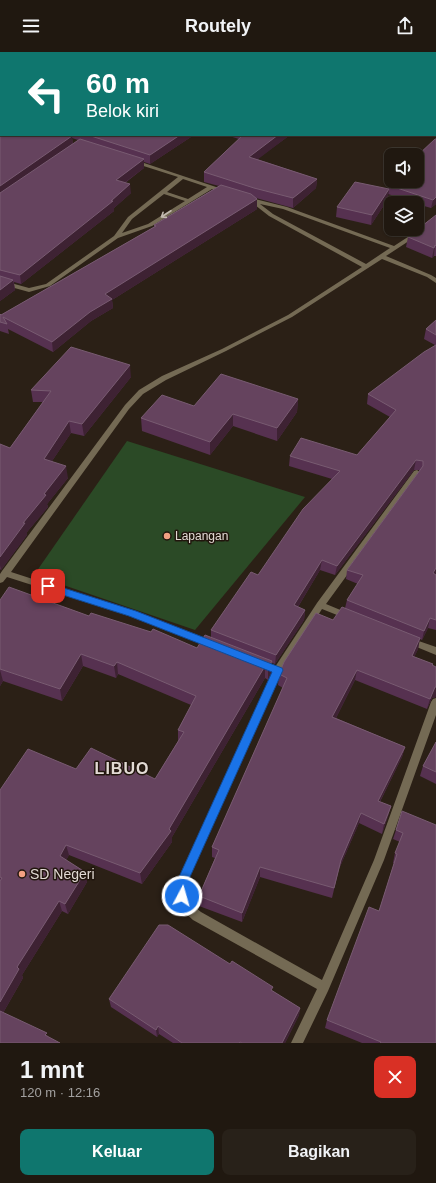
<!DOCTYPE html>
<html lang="id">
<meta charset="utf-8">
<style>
:root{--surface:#201810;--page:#282119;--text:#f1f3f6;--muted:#a2a09f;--line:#3d3730;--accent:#0f766e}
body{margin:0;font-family:Arial,sans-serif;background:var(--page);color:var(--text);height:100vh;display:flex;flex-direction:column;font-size:15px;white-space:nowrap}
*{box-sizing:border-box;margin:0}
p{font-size:13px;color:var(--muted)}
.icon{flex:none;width:22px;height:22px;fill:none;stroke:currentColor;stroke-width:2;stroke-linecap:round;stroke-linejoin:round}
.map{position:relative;height:991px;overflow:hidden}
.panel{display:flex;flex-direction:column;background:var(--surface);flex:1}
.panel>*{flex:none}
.hud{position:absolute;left:0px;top:0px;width:436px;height:84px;box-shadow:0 1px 3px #0004,0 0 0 1px var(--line);background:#0f766e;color:#fff;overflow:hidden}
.tools{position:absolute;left:384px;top:96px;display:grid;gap:8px}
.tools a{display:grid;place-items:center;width:40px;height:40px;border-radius:8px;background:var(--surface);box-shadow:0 1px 3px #0004,0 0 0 1px var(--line);font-size:20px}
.pin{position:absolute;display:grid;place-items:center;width:34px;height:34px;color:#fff;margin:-17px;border-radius:8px;box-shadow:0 2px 6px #0006}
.me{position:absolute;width:44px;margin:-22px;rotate:6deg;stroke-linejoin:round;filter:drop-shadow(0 0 3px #0008)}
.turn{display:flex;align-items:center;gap:14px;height:84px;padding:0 20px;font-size:18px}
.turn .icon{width:52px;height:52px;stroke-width:2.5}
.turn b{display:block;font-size:28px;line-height:34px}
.round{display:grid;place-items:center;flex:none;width:42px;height:42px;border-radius:8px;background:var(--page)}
.headline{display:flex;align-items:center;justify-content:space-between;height:68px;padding:0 20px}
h1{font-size:24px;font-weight:700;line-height:30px}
.primary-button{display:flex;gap:8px;margin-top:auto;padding:8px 20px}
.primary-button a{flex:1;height:46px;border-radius:8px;background:var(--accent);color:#fff;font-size:16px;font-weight:700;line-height:46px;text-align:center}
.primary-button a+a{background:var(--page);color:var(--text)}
header{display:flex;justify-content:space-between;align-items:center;height:52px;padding:0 20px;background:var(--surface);font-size:18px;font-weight:700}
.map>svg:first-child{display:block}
.green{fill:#2b4a26}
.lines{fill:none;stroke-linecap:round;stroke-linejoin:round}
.street{fill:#746a54;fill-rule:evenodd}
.wall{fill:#563150;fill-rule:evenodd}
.shaded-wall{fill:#3e2233}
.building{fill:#65435e;stroke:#785b71}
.oneway{stroke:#c1b8ae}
.route{fill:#1a73e8;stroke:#114b97}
.poi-dot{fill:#f3a082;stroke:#21160d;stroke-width:1.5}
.labels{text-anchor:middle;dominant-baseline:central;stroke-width:3;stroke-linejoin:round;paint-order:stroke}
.poi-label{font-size:12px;fill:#e2dad4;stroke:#21160d;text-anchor:start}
.near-poi-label{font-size:14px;fill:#e2dad4;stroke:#21160d;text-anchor:start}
.district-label{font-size:16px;font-weight:bold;letter-spacing:1px;fill:#e2dad4;stroke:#21160d}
</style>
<header><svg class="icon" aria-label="menu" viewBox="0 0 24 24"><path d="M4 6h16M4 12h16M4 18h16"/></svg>Routely<svg class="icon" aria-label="share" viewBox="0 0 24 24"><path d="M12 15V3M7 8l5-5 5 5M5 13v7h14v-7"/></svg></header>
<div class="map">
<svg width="436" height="991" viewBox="0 0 436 991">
<rect width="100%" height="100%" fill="#2b2016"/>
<!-- green -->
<path class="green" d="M 127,389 L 305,445 L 195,578 L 34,523 Z"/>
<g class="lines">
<!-- street -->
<path class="street" d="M 131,108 L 135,108 L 228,139 L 225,141 L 212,137 L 152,174 L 118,186 L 50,234 L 29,240 L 0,232 L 0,228 L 29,236 L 46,232 L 114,184 L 128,165 L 178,125 L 131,110 ZM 183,127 L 207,135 L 188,147 L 167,140 ZM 164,142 L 185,149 L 148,172 L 122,181 L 132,167 Z
M 247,145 L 287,155 L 394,194 L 414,181 L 418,181 L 418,183 L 386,204 L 431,223 L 436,226 L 436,231 L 427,225 L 382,207 L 292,265 L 226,299 L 166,328 L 143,342 L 129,357 L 11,520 L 135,560 L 215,591 L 216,593 L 215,595 L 212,596 L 209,595 L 129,564 L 7,525 L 3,530 L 0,531 L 0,522 L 2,519 L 125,353 L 139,338 L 162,324 L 222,297 L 288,263 L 362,215 L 269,164 L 251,150 L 245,148 L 244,147 ZM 260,152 L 283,157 L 390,196 L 366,212 L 273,162 Z
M 417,418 L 421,421 L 420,423 L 326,552 L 350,562 L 351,564 L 350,566 L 347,567 L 322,557 L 282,620 L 184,836 L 189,850 L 201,860 L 322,928 L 374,808 L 431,650 L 433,647 L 436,646 L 436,663 L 384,808 L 328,939 L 303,991 L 291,991 L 317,937 L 193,868 L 181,857 L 174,836 L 275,615 L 317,551 L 414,419 Z
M 410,586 L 436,595 L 436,603 L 407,591 L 406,589 L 407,587 Z"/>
</g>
<!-- wall -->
<path class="wall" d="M 0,37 L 1,37 L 1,83 L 194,83 L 150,112 L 144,110 L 144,116 L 125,131 L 131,141 L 114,156 L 114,159 L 21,232 L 14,230 L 15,238 L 0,249 ZM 72,86 L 78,88 L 73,92 Z
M 226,83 L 290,83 L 257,107 L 317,127 L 316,136 L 293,156 L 256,146 L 257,147 L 257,157 L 112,248 L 113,256 L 91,269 L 53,300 L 8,277 L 9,282 L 0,279 L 0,262 L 1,263 L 154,175 L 154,173 L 219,134 L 204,130 L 204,120 L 239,87 Z
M 417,129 L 436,152 L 431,156 L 417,152 L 417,151 L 415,151 L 388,142 L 388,147 L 371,173 L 336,165 L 337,155 L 388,137 L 388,133 Z
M 436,163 L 436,204 L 434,204 L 432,206 L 406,195 L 408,185 Z
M 436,268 L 436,578 L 428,576 L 422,588 L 420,587 L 418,597 L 414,605 L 436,615 L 436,645 L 432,646 L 427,657 L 355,628 L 336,666 L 405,695 L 402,705 L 380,750 L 391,754 L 388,764 L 382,782 L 359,771 L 339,817 L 332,846 L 260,825 L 242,870 L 199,854 L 199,844 L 215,806 L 212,805 L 212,795 L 283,636 L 278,633 L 279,622 L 345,556 L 347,548 L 358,532 L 346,527 L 347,518 L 420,418 L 414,418 L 335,523 L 320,518 L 298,555 L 305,558 L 304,568 L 275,612 L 272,611 L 271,621 L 268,628 L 265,626 L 172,785 L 172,790 L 142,832 L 69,803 L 66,808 L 85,820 L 87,830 L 68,862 L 62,859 L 22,923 L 23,926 L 3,961 L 48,984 L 0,991 L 0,738 L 76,717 L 155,727 L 178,689 L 178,678 L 191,653 L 118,622 L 116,626 L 83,614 L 62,649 L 3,629 L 0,634 L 0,548 L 89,564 L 197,596 L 211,585 L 211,578 L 258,523 L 332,427 L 289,414 L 290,404 L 357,403 L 390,365 L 367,352 L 368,342 L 435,293 L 424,287 L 426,277 Z
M 131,325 L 84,384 L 71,381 L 52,409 L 68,426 L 47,452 L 48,455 L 27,480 L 27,483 L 1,518 L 0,517 L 0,392 L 10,396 L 43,350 L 33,350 L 31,338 Z
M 298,347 L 297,360 L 277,389 L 233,374 L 210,403 L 142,379 L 141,366 L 194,354 Z
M 436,690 L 436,732 L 420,724 L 423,714 Z
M 436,773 L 436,991 L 362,991 L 325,976 L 327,968 L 379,859 L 394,811 L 393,811 L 395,801 L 400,790 L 393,787 L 396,778 Z
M 272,939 L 300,956 L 299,963 L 285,991 L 173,991 L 159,982 L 157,985 L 111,955 L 109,947 Z"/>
<!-- shaded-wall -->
<path class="shaded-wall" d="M 180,83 L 194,83 L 150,112 L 150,103 Z
M 278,83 L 290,83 L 249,114 L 249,105 Z
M 72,84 L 73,93 L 0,144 L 0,134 Z
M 144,107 L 144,116 L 116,137 L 116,128 Z
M 317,127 L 316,136 L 293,156 L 293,146 Z
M 130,132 L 131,141 L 114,156 L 114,159 L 21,232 L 20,223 Z
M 389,137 L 388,147 L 371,173 L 372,163 Z
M 436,145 L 436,152 L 431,156 L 433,148 Z
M 257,147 L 257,157 L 112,248 L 113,256 L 91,269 L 53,300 L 52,290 L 105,242 Z
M 435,193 L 434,204 L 432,206 L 434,196 Z
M 13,228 L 15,238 L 0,249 L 0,238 Z
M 130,313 L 131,325 L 84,384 L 82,372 Z
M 298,347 L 297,360 L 277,389 L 277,376 Z
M 233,362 L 233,374 L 210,403 L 210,390 Z
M 69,369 L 71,381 L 46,418 L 44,407 Z
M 416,408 L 414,418 L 335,523 L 337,514 Z
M 66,414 L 68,426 L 47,452 L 48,455 L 27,480 L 27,483 L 1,518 L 0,513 L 0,505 L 23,471 L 44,442 Z
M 322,508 L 320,518 L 293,563 L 294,553 Z
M 436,516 L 436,522 L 431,531 L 433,521 Z
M 305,558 L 304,568 L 275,612 L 276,603 Z
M 430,566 L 428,576 L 422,588 L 424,579 Z
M 420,586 L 418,597 L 410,615 L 412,604 Z
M 81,602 L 83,614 L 62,649 L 60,637 Z
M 272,609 L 271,621 L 268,628 L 268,616 Z
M 117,610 L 118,622 L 116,626 L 114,614 Z
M 265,614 L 265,626 L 172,785 L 172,790 L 142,832 L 140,821 L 169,777 Z
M 0,618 L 3,629 L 0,634 Z
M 357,618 L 355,628 L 331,676 L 332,665 Z
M 435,635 L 436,635 L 436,645 L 432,646 L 427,657 L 430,647 Z
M 405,695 L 402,705 L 375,759 L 378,749 Z
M 391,754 L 388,764 L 382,782 L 384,772 Z
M 361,761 L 359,771 L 339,817 L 332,846 L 341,808 Z
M 66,793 L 69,803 L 63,815 L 60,804 Z
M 260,815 L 260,825 L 242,870 L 242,861 Z
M 85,820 L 87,830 L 68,862 L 65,852 Z
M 59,849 L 62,859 L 22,923 L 23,926 L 0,966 L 0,950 L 17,915 Z
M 300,956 L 299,963 L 285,991 L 282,991 Z
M 158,974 L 159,982 L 157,985 L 156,978 Z"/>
<!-- building -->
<path class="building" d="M 0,37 L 1,37 L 1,56 L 0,55 Z
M 1,60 L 1,83 L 68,83 L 72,84 L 0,134 L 0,61 Z
M 88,83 L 180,83 L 150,103 Z
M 243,83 L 278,83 L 249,105 L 317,127 L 293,146 L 254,136 L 204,120 Z
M 80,87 L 144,107 L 116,128 L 130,132 L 111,149 L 113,149 L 20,223 L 0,218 L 0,141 Z
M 435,87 L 436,87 L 436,145 L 433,148 L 388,133 L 392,129 L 417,129 L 417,104 Z
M 355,130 L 389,137 L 372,163 L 337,155 Z
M 221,133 L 251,142 L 257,147 L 105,242 L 112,247 L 90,260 L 52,290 L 3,265 L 7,272 L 0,270 L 0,262 L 1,263 L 156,174 L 154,173 Z
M 436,163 L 436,194 L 435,193 L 434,196 L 408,185 Z
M 0,224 L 13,228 L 0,238 Z
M 436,268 L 436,283 L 426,277 Z
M 436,293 L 436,516 L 433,521 L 436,523 L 436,568 L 430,566 L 424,579 L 347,548 L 363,523 L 347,518 L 423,414 L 423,409 L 416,408 L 337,514 L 322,508 L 294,553 L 305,558 L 276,603 L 211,578 L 251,520 L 258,523 L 303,457 L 340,419 L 290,404 L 301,386 L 357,403 L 396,358 L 368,342 L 424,300 Z
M 71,295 L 130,313 L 82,372 L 69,369 L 44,407 L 66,414 L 44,442 L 46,443 L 23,471 L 25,471 L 0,505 L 0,392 L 10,396 L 51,339 L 31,338 Z
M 221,322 L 298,347 L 277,376 L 233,362 L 210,390 L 141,366 L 162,343 L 194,354 Z
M 9,535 L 89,564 L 91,561 L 151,580 L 153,577 L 197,596 L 205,583 L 272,609 L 268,616 L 265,614 L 169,777 L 171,779 L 140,821 L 66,793 L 60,804 L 85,820 L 65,852 L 59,849 L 17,915 L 19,917 L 0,950 L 0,829 L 2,826 L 0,825 L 0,738 L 28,697 L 76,717 L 91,696 L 155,727 L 184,680 L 178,678 L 196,644 L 117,610 L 114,614 L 81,602 L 60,637 L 0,617 L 0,548 Z
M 342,555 L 420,586 L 412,604 L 433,612 L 432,613 L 436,615 L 436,635 L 435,635 L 430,647 L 357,618 L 332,665 L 405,695 L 378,749 L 391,754 L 384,772 L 361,761 L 341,808 L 334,836 L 260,815 L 242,861 L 199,844 L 219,798 L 212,795 L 287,626 L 279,622 L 284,610 L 316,561 L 333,568 Z
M 436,690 L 436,720 L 423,714 Z
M 402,759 L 436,773 L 436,991 L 380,991 L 381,990 L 327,968 L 369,855 L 379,859 L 397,802 L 395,801 L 403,781 L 396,778 Z
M 159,873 L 168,873 L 230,912 L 232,909 L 273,935 L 271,938 L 300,956 L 282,991 L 242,991 L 240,990 L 239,991 L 182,991 L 158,974 L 156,978 L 109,947 Z
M 0,959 L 47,981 L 45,983 L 60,991 L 0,991 Z"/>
<!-- one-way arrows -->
<defs><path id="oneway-shaft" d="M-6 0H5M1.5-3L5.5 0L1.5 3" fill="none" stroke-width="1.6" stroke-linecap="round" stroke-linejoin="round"/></defs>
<use class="oneway" href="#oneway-shaft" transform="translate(166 162) rotate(147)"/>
<!-- route -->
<path class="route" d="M 48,531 L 136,559 L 282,616 L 283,618 L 185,836 L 188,844 L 186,848 L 182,850 L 178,848 L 174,836 L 272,620 L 129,564 L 44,537 L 43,534 Z"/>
<!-- markers -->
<g class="poi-dot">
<circle cx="167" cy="484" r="4"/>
<circle cx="22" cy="822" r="4"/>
</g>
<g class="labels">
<!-- poi labels -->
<g class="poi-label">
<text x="175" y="484">Lapangan</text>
</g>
<!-- near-poi labels -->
<g class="near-poi-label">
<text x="30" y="822">SD Negeri</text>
</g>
<!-- district labels -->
<g class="district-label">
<text x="122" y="716">LIBUO</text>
</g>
</g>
</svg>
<div class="tools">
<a><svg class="icon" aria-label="sound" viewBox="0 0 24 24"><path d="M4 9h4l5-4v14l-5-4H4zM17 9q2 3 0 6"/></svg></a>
<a><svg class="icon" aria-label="layers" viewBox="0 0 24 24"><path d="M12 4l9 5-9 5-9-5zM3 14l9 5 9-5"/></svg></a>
</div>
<div class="pin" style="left:48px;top:534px;background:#d93025"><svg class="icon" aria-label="arrive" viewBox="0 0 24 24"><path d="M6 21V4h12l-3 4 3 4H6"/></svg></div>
<svg class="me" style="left:182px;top:844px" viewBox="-20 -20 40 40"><circle r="17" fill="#1a73e8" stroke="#fff" stroke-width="3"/><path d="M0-11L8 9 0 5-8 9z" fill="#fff"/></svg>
<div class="hud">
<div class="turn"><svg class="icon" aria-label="left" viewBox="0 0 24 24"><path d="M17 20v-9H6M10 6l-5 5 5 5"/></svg><div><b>60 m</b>Belok kiri</div></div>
</div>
</div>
<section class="panel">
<div class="headline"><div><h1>1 mnt</h1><p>120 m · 12:16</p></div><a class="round" style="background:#d93025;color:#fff"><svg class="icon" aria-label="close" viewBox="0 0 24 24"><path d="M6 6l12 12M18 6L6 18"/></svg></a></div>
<div class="primary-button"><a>Keluar</a><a>Bagikan</a></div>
</section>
